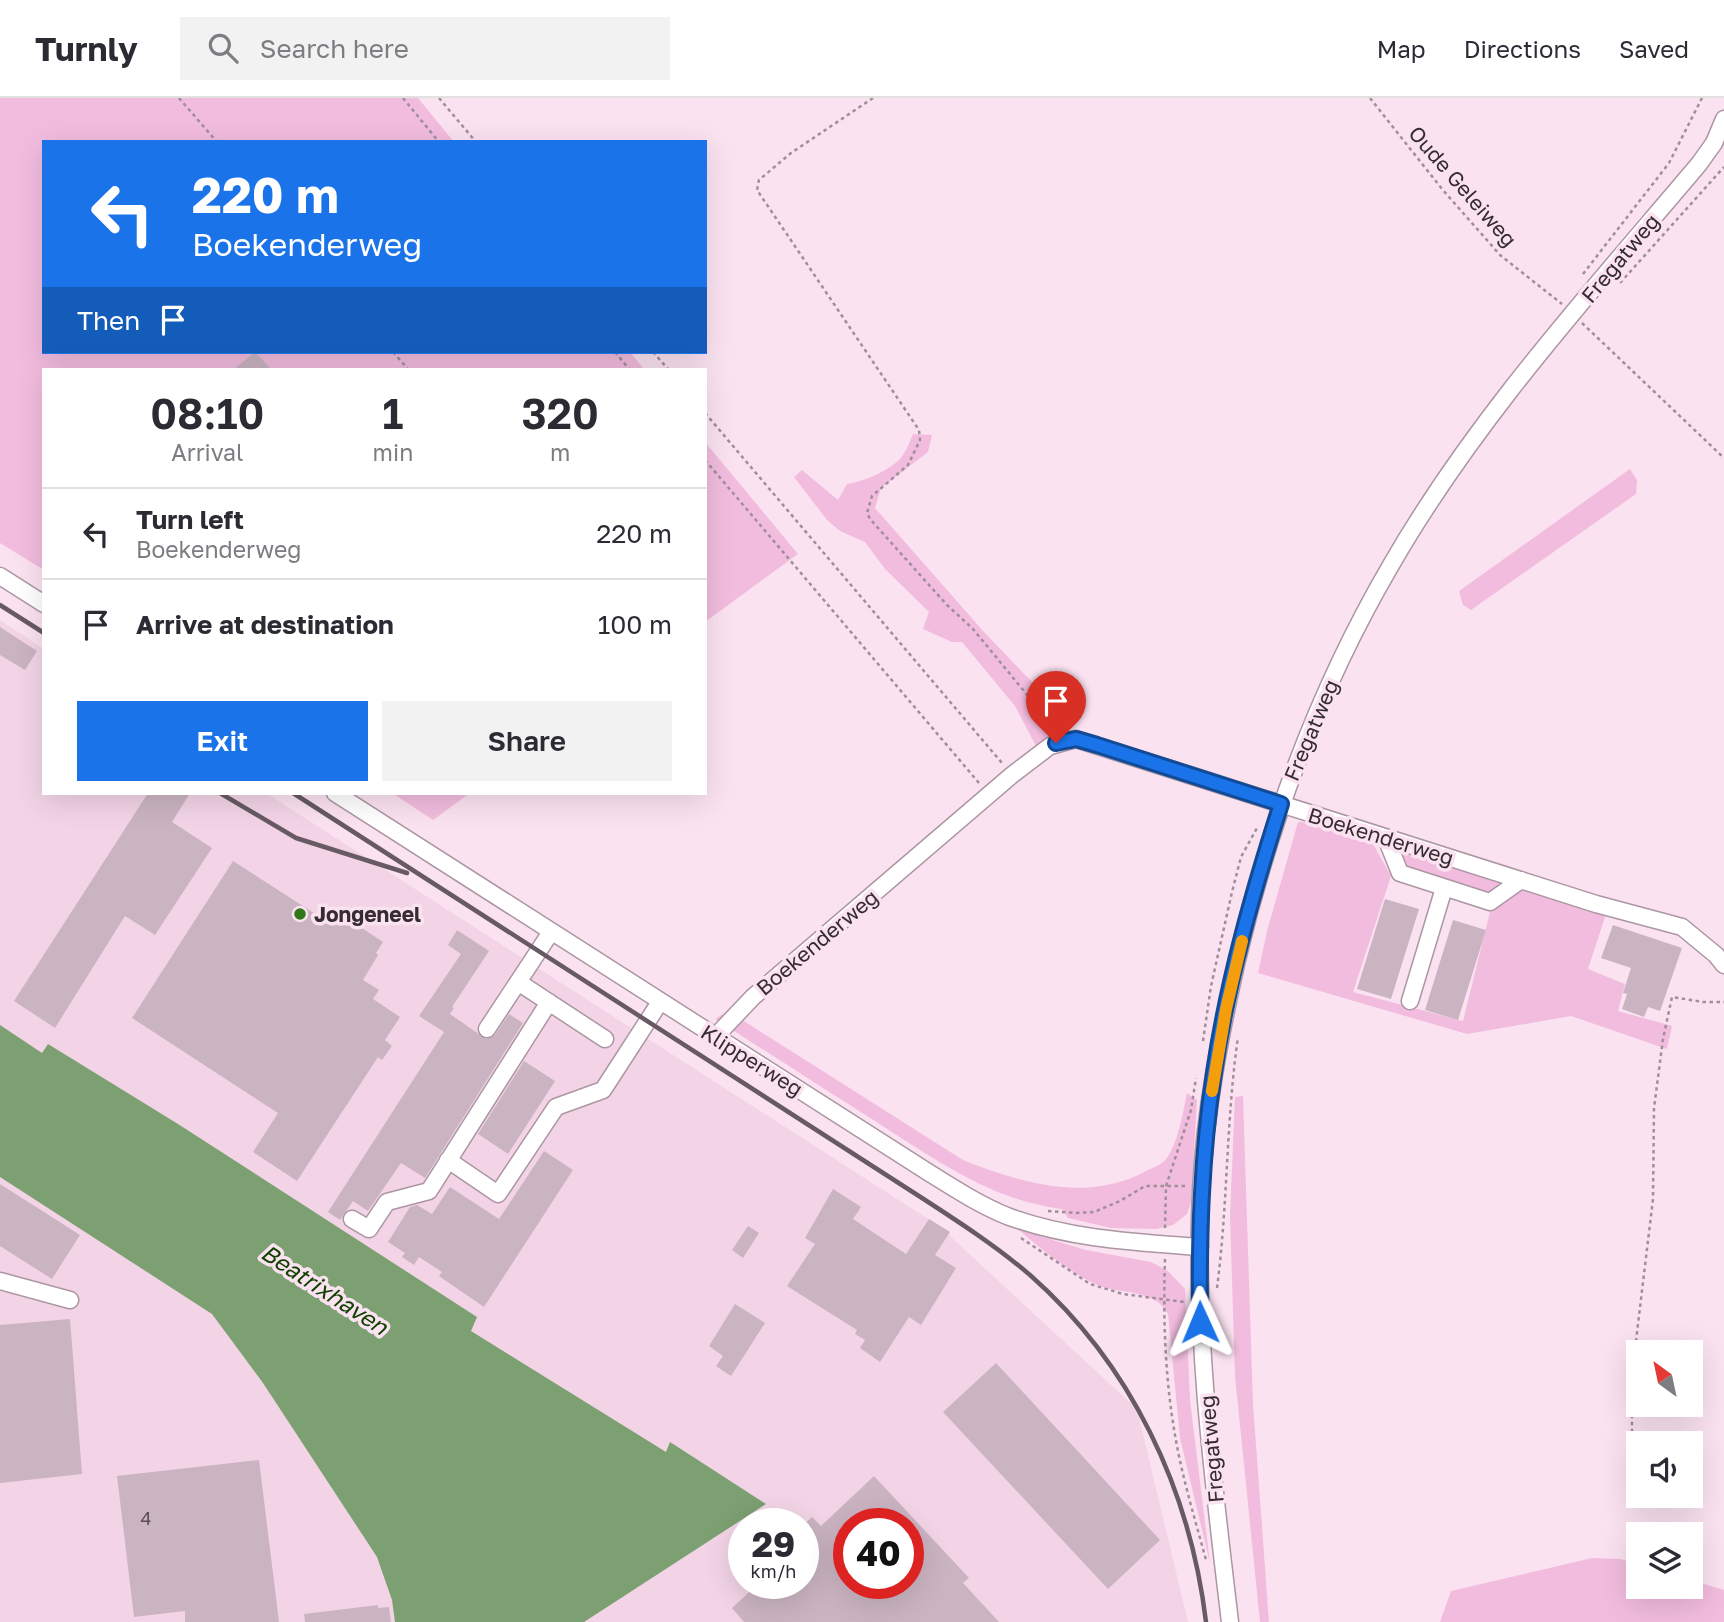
<!DOCTYPE html>
<style>
:root{--surface:#fff;--page:#f2f2f3;--text:#2b2b33;--muted:#7c7c81;--line:#e1e1e2;--accent:#1a73e8}
body{margin:0;font-family:"Golos Text",sans-serif;background:var(--page);color:var(--text);height:100vh;display:flex;flex-direction:column;font-size:26px;white-space:nowrap}
*{box-sizing:border-box;margin:0}
p{font-size:23px;color:var(--muted)}
.icon{flex:none;width:38px;height:38px;fill:none;stroke:currentColor;stroke-width:2;stroke-linecap:round;stroke-linejoin:round}
.map{position:relative;flex:1;overflow:hidden}
.panel{position:absolute;left:42px;top:270px;width:665px;height:427px;display:flex;flex-direction:column;background:var(--surface);border-radius:0px;box-shadow:0 7px 28px #0002}
.panel>*{flex:none}
.banner{position:absolute;left:42px;top:42px;width:665px;height:214px;border-radius:0px;box-shadow:0 7px 28px #0002;background:#1a73e8;color:#fff;overflow:hidden}
.needle{width:46px;rotate:327deg}
.tools{position:absolute;left:1626px;top:1242px;display:grid;gap:14px}
.tools a{display:grid;place-items:center;width:77px;height:77px;border-radius:0px;background:var(--surface);box-shadow:0 7px 28px #0002;font-size:35px}
.speed{position:absolute;left:728px;top:1410px;display:flex;gap:14px;font-size:35px;font-weight:700;text-align:center}
.speed>*{display:grid;place-content:center;width:91px;height:91px;border-radius:50%;background:var(--surface);box-shadow:0 7px 28px #0002;line-height:1}
.speed small{font-size:18px;font-weight:400}
.speed .limit{border:10px solid #d22;background:#fff;color:#111}
.pin{position:absolute;display:grid;place-items:center;width:60px;height:60px;color:#fff;margin:-72px -30px;border-radius:50% 50% 50% 0;rotate:-45deg;box-shadow:0 0 7px #0007}
.pin .icon{rotate:45deg}
.me{position:absolute;width:77px;margin:-38px;rotate:359deg;stroke-linejoin:round;filter:drop-shadow(0 0 5px #0008)}
.turn{display:flex;align-items:center;gap:24px;height:147px;padding:0 35px;font-size:32px}
.turn .icon{width:91px;height:91px;stroke-width:2.5}
.turn b{display:block;font-size:49px;line-height:60px}
.then{display:flex;align-items:center;height:66px;padding:0 35px;background:#0003;gap:14px;font-size:26px}
.eta{display:flex;justify-content:space-evenly;align-items:center;height:119px;text-align:center}
.eta b{font-size:42px;font-weight:600;line-height:49px}
.button{display:flex;gap:14px;margin-top:auto;padding:14px 35px}
.button a{flex:1;height:80px;border-radius:0px;background:var(--accent);color:#fff;font-size:28px;font-weight:600;line-height:80px;text-align:center}
.button a+a{background:var(--page);color:var(--text)}
ul{padding:0;list-style:none}
li{display:flex;align-items:center;gap:21px;height:91px;padding:0 35px;border-top:2px solid var(--line)}
li div{flex:1}
li b{display:block;font-size:26px}
li em{font-style:normal}
header{display:flex;align-items:center;gap:42px;box-sizing:border-box;height:98px;padding:0 35px;background:var(--surface);border-bottom:2px solid var(--line)}
header strong{font-size:33px}
nav{display:flex;gap:38px;margin-inline-start:auto;font-size:24px}
.search{width:490px;height:63px;background:var(--page);display:flex;align-items:center;gap:18px;box-sizing:border-box;padding:0 24px;border-radius:0px;color:var(--muted);font-size:26px}
.map>svg:first-child{display:block}
.built{fill:#f2d4e6;fill-rule:evenodd}
.green{fill:#f2bcde}
.water{fill:#7ca072}
.building{fill:#cbb4c2;fill-rule:evenodd}
.lines{fill:none;stroke-linecap:round;stroke-linejoin:round}
.minor-casing{stroke:#ac96a3;stroke-width:19}
.path{stroke:#a08e99;stroke-width:2.5;stroke-dasharray:3.5 3.5;stroke-linecap:butt}
.minor{stroke:#fff;stroke-width:16}
.rail{stroke:#675a62;stroke-width:4.5}
.route-casing{stroke:#114b97;stroke-width:18}
.route{stroke:#1a73e8;stroke-width:12}
.slow{stroke:#f59e0b;stroke-width:12}
.poi-dot{fill:#317719;stroke:#fbe2f1;stroke-width:2.5}
.labels{text-anchor:middle;dominant-baseline:central;stroke-width:7;stroke-linejoin:round;paint-order:stroke}
.number-label{font-size:18px;fill:#5a4e56}
.street-label{font-size:21px;fill:#352c32;stroke:#fbe2f1}
.poi-label{font-size:21px;font-weight:bold;fill:#352c32;stroke:#fbe2f1;text-anchor:start}
.water-label{font-size:23px;font-style:italic;fill:#114200;stroke:#fbe2f1}
</style>
<header>
<strong>Turnly</strong>
<div class="search"><svg class="icon" aria-label="search" viewBox="0 0 24 24"><circle cx="10" cy="10" r="6"/><path d="M15 15l6 6"/></svg>Search here</div>
<nav><a>Map</a><a>Directions</a><a>Saved</a></nav>
</header>
<div class="map">
<svg width="1724" height="1524" viewBox="0 0 1724 1524">
<rect width="100%" height="100%" fill="#fbe2f1"/>
<!-- built -->
<path class="built" d="M 0,522 L 44,551 L 44,695 L 266,695 L 939,1128 L 1137,1311 L 1188,1524 L 0,1524 ZM 744,1426 L 803,1426 L 803,1486 L 744,1486 ZM 849,1426 L 908,1426 L 908,1486 L 849,1486 Z"/>
<!-- green -->
<path class="green" d="M 0,0 L 418,0 L 454,44 L 44,44 L 44,254 L 630,254 L 644,271 L 44,271 L 44,472 L 0,445 Z
M 913,336 L 932,337 L 928,354 L 881,390 L 875,410 L 984,534 L 1053,606 L 1066,617 L 1059,634 L 1036,648 L 1015,608 L 962,544 L 952,544 L 923,531 L 929,514 L 885,471 L 865,444 L 840,433 L 827,422 L 794,379 L 802,372 L 838,402 L 847,386 C 863,384 894,371 903,357 C 907,351 910,343 913,336 Z
M 705,344 L 798,456 L 705,524 Z
M 1630,371 L 1637,382 L 1636,396 L 1471,512 L 1463,507 L 1459,493 Z
M 392,695 L 470,695 L 433,722 Z
M 1298,724 L 1312,725 L 1372,744 L 1391,778 L 1353,894 L 1463,923 L 1491,810 L 1520,789 L 1606,816 L 1588,871 L 1625,886 L 1618,913 L 1672,928 L 1667,951 L 1571,918 L 1467,936 L 1258,875 L 1267,833 Z
M 1394,747 L 1508,784 L 1493,796 L 1402,766 Z
M 728,913 L 963,1062 C 1021,1085 1088,1105 1146,1073 C 1152,1070 1161,1067 1165,1062 C 1177,1050 1184,1011 1187,995 L 1197,1002 L 1191,1104 L 1187,1116 L 1173,1127 L 1156,1131 L 1111,1130 L 1068,1120 L 1062,1111 C 988,1102 929,1057 867,1018 C 816,986 766,953 715,921 Z
M 1243,998 L 1253,1306 L 1269,1524 L 1260,1524 L 1235,1278 L 1230,1118 L 1235,999 Z
M 1019,1132 L 1086,1152 L 1151,1164 L 1168,1173 L 1185,1191 L 1190,1302 L 1210,1465 L 1180,1340 L 1168,1216 C 1155,1190 1119,1197 1095,1186 C 1068,1173 1042,1152 1019,1132 Z
M 1592,1460 L 1620,1461 L 1638,1466 L 1638,1489 L 1690,1489 L 1691,1482 L 1724,1492 L 1724,1524 L 1440,1524 L 1451,1493 Z"/>
<!-- water -->
<path class="water" d="M 0,927 L 42,955 L 48,946 L 178,1026 L 477,1219 L 471,1233 L 666,1354 L 670,1344 L 766,1406 L 584,1524 L 395,1524 L 392,1502 L 377,1459 L 263,1285 L 212,1216 L 0,1079 Z"/>
<!-- building -->
<path class="building" d="M 255,254 L 271,271 L 234,271 Z
M 0,529 L 37,553 L 25,572 L 0,557 Z
M 148,695 L 190,695 L 172,724 L 212,750 L 155,837 L 125,818 L 55,930 L 14,903 Z
M 233,763 L 334,828 L 341,816 L 383,844 L 376,855 L 378,857 L 363,882 L 379,892 L 373,901 L 400,919 L 385,942 L 392,948 L 382,962 L 378,959 L 297,1083 L 253,1054 L 278,1015 L 132,920 Z
M 1385,801 L 1419,811 L 1391,901 L 1357,891 Z
M 1453,822 L 1486,832 L 1458,922 L 1425,912 Z
M 1613,827 L 1682,850 L 1660,913 L 1648,909 L 1644,919 L 1622,911 L 1627,896 L 1623,895 L 1631,870 L 1601,860 Z
M 457,832 L 489,853 L 452,909 L 454,910 L 450,916 L 486,941 L 495,937 L 509,916 L 523,925 L 425,1080 L 401,1065 L 368,1113 L 353,1103 L 340,1122 L 328,1114 L 444,934 L 419,918 L 461,856 L 448,847 Z
M 524,963 L 555,983 L 508,1056 L 478,1036 Z
M 544,1053 L 573,1072 L 484,1209 L 439,1178 L 442,1174 L 419,1159 L 414,1167 L 402,1159 L 405,1155 L 388,1144 L 410,1109 L 417,1107 L 432,1116 L 450,1089 L 499,1121 Z
M 0,1086 L 80,1137 L 52,1181 L 0,1148 Z
M 833,1091 L 861,1109 L 853,1121 L 906,1156 L 929,1121 L 950,1134 L 935,1157 L 956,1170 L 921,1227 L 909,1219 L 880,1264 L 860,1250 L 865,1242 L 855,1236 L 857,1232 L 787,1188 L 815,1146 L 805,1140 Z
M 748,1128 L 759,1135 L 743,1160 L 732,1152 Z
M 735,1206 L 765,1225 L 731,1278 L 716,1268 L 723,1258 L 709,1248 Z
M 70,1221 L 82,1376 L 0,1385 L 0,1227 Z
M 996,1265 L 1160,1442 L 1108,1491 L 943,1314 Z
M 259,1362 L 279,1524 L 185,1524 L 185,1513 L 134,1519 L 117,1378 Z
M 874,1378 L 969,1480 L 963,1485 L 999,1524 L 744,1524 L 732,1510 L 758,1486 L 803,1486 L 803,1427 L 812,1419 L 821,1428 ZM 849,1426 L 908,1426 L 908,1486 L 849,1486 Z
M 378,1507 L 378,1510 L 389,1509 L 391,1524 L 305,1524 L 304,1516 Z"/>
<g class="lines">
<!-- minor casing -->
<g class="minor-casing">
<path id="minor" d="M 0,478 L 44,506
M 335,695 L 931,1076 C 955,1091 980,1107 1007,1118 C 1069,1141 1134,1144 1200,1149
M 1386,740 L 1400,775 L 1490,804 L 1521,782
M 518,884 L 605,941
M 1410,903 L 1444,790
M 487,931 L 551,834
M 715,939 L 753,899 L 1012,677 L 1050,648 L 1076,641 L 1596,806 L 1682,829 L 1716,857 L 1724,867
M 448,1062 L 498,1096 L 556,1009 L 603,992 L 660,904
M 352,1121 L 369,1131 L 387,1104 L 429,1093 L 549,904
M 0,1183 L 70,1202
M 1230,1524 C 1213,1380 1194,1237 1201,1092 C 1205,1014 1220,937 1237,862 C 1270,723 1319,590 1391,467 C 1475,321 1591,194 1699,66 L 1714,45 L 1724,21"/>
</g>
<!-- path -->
<path class="path" d="M 179,0 L 217,44
M 403,0 L 439,44
M 439,0 L 476,44
M 873,0 L 791,55 L 759,82 L 757,92 L 919,332 L 920,342 L 908,367 L 872,398 L 867,415 L 870,421 L 947,507 L 973,531 L 1056,632
M 1370,0 L 1442,91 L 1500,157 L 1562,206
M 1583,176 L 1669,65 L 1702,0
M 1620,185 L 1724,69
M 1582,225 L 1724,360
M 393,254 L 408,271
M 615,254 L 629,271
M 653,254 L 668,271
M 705,315 L 1002,665
M 705,362 L 979,685
M 1203,943 L 1211,888 L 1232,794 L 1241,759 L 1257,730
M 1048,1113 L 1076,1115 L 1094,1114 L 1120,1103 L 1145,1088 L 1186,1088
M 1165,1130 L 1166,1088 L 1191,1012 L 1196,980
M 1021,1140 L 1090,1186 L 1123,1196 L 1184,1204
M 1165,1161 C 1163,1220 1165,1280 1175,1337 C 1182,1379 1195,1421 1206,1462
M 1217,1190 C 1228,1106 1226,1022 1238,939
M 1627,1376 L 1632,1334 L 1632,1276 L 1653,1101 L 1654,1010 L 1663,941 L 1672,899 L 1703,904 L 1724,904"/>
<!-- minor -->
<use href="#minor" class="minor"/>
<!-- rail -->
<path class="rail" d="M 0,507 L 44,535
M 220,695 L 296,740 L 407,775
M 293,695 L 922,1100 C 959,1124 996,1148 1030,1177 C 1131,1266 1190,1391 1206,1524"/>
</g>
<g class="lines">
<!-- route casing -->
<g class="route-casing">
<path id="route" d="M 1056,645 L 1076,641 L 1097,647 L 1281,706 C 1253,794 1227,884 1214,975 C 1201,1058 1199,1141 1200,1224"/>
</g>
<!-- route -->
<use href="#route" class="route"/>
<!-- slow -->
<path class="slow" d="M 1212,993 L 1226,911 L 1242,843"/>
</g>
<!-- markers -->
<circle class="poi-dot" cx="300" cy="816" r="7"/>
<g class="labels">
<!-- number labels -->
<g class="number-label">
<text x="146" y="1420">4</text>
</g>
<!-- street labels -->
<g class="street-label">
<text transform="translate(1463 88) rotate(49)">Oude Geleiweg</text>
<text transform="translate(1620 160) rotate(-50)">Fregatweg</text>
<text transform="translate(1311 632) rotate(-67)">Fregatweg</text>
<text transform="translate(1381 738) rotate(17)">Boekenderweg</text>
<text transform="translate(817 844) rotate(-40)">Boekenderweg</text>
<text transform="translate(752 962) rotate(32)">Klipperweg</text>
<text transform="translate(1211 1351) rotate(-95)">Fregatweg</text>
</g>
<!-- poi labels -->
<g class="poi-label">
<text x="314" y="816">Jongeneel</text>
</g>
<!-- water labels -->
<g class="water-label">
<text transform="translate(325 1191) rotate(33)">Beatrixhaven</text>
</g>
</g>
</svg>
<div class="tools">
<a><svg class="needle" viewBox="-14 -14 28 28"><path d="M0-13l5 13h-10z" fill="#e53935"/><path d="M0 13l5-13h-10z" fill="#7c7c81"/></svg></a>
<a><svg class="icon" aria-label="sound" viewBox="0 0 24 24"><path d="M4 9h4l5-4v14l-5-4H4zM17 9q2 3 0 6"/></svg></a>
<a><svg class="icon" aria-label="layers" viewBox="0 0 24 24"><path d="M12 4l9 5-9 5-9-5zM3 14l9 5 9-5"/></svg></a>
</div>
<div class="speed"><div>29<small>km/h</small></div><div class="limit">40</div></div>
<div class="pin" style="left:1056px;top:645px;background:#d93025"><svg class="icon" aria-label="arrive" viewBox="0 0 24 24"><path d="M6 21V4h12l-3 4 3 4H6"/></svg></div>
<svg class="me" style="left:1200px;top:1224px" viewBox="-20 -20 40 40"><path d="M0-17L14 15 0 8-14 15z" fill="#1a73e8" stroke="#fff" stroke-width="4"/></svg>
<div class="banner">
<div class="turn"><svg class="icon" aria-label="left" viewBox="0 0 24 24"><path d="M17 20v-9H6M10 6l-5 5 5 5"/></svg><div><b>220 m</b>Boekenderweg</div></div>
<div class="then">Then<svg class="icon" aria-label="arrive" viewBox="0 0 24 24"><path d="M6 21V4h12l-3 4 3 4H6"/></svg></div>
</div>
<section class="panel">
<div class="eta">
<div><b>08:10</b><p>Arrival</p></div>
<div><b>1</b><p>min</p></div>
<div><b>320</b><p>m</p></div>
</div>
<ul>
<li><svg class="icon" aria-label="left" viewBox="0 0 24 24"><path d="M17 20v-9H6M10 6l-5 5 5 5"/></svg><div><b>Turn left</b><p>Boekenderweg</p></div><em>220 m</em></li>
<li><svg class="icon" aria-label="arrive" viewBox="0 0 24 24"><path d="M6 21V4h12l-3 4 3 4H6"/></svg><div><b>Arrive at destination</b></div><em>100 m</em></li>
</ul>
<div class="button"><a>Exit</a><a>Share</a></div>
</section>
</div>
